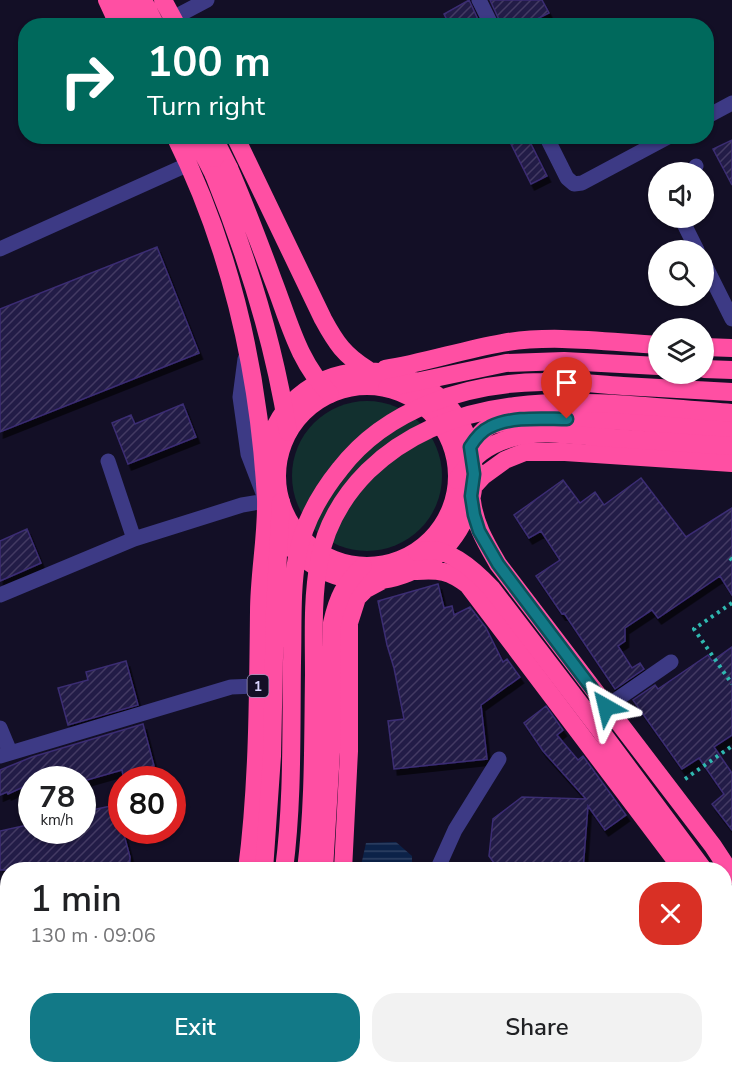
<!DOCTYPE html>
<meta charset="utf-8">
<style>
:root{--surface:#fff;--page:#f2f2f2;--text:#202124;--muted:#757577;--accent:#127987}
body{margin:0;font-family:"Nunito Sans",sans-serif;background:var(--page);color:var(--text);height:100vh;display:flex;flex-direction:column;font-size:22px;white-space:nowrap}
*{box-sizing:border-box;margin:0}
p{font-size:20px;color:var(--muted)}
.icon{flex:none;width:33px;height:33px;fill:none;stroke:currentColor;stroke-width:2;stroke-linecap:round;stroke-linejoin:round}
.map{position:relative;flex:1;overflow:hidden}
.drawer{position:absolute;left:0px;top:862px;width:732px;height:212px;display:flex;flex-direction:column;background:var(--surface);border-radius:24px 24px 0 0;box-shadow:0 2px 4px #0004}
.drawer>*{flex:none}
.top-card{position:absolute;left:18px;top:18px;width:696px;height:126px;border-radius:24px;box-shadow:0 2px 4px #0004;background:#00695c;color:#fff;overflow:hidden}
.fabs{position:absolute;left:648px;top:162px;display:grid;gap:12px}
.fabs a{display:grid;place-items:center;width:66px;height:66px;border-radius:50%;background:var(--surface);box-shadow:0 2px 4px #0004;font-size:30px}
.speed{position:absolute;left:18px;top:766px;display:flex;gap:12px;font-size:30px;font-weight:700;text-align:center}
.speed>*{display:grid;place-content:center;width:78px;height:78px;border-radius:50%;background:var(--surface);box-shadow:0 2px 4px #0004;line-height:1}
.speed small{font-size:15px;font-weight:400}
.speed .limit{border:9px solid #d22;background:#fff;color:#111}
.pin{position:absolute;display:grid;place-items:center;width:51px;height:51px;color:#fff;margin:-62px -26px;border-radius:50% 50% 50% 0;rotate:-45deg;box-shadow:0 0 6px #0007}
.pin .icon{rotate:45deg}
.me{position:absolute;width:66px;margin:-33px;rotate:323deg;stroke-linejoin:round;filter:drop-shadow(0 0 4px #0008)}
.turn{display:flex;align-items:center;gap:21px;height:126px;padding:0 30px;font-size:27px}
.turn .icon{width:78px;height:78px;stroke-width:2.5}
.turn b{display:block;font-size:42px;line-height:51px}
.round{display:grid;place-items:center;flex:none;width:63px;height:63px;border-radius:24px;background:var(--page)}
.head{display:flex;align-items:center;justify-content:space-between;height:102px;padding:0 30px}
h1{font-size:36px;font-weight:600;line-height:45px}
.button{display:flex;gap:12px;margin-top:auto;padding:12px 30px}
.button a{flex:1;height:69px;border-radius:24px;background:var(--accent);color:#fff;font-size:24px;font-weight:600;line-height:69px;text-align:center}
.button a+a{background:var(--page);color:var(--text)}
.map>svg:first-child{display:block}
.grass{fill:#12302f}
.water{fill:url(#water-rules)}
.building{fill:url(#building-hatch);stroke:#3b2d73;stroke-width:1.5;filter:url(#shadow)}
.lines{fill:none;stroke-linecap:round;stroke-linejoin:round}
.path{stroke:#2fb8b0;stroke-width:4;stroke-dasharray:3 4.5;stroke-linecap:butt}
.minor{stroke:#3d3a85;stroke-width:15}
.highway{stroke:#ff4fa3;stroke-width:18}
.highway-bridge{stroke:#ff4fa3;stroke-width:18}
.route-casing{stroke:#0c4f58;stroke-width:15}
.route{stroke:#127987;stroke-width:10}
.labels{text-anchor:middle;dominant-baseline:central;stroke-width:6;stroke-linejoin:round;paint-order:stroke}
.shield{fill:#130f26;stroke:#9e99be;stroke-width:1.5}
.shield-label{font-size:14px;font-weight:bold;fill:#d9d4ff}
</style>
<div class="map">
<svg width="732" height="1073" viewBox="0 0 732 1073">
<defs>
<pattern id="water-rules" width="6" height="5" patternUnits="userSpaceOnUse" patternTransform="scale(1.5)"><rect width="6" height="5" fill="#0c2248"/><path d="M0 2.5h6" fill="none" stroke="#2f4163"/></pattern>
<pattern id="building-hatch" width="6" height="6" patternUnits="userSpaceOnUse" patternTransform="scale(1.5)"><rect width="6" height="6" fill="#241b47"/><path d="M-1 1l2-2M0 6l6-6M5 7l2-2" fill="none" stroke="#433b63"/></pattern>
<filter id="shadow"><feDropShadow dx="3.5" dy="6" stdDeviation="0" flood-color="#0009"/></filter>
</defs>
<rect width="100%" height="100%" fill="#130f26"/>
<!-- grass -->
<path class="grass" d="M292 476a75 75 0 1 1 150 0a75 75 0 1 1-150 0Z"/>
<!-- water -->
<path class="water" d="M 396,842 L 412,856 L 412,870 L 360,870 L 366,843 Z"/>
<!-- building -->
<path class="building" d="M 469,0 L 481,26 L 450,26 L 444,14 Z
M 490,0 L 542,0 L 549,13 L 523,26 L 502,26 Z
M 507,136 L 527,136 L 547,176 L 531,184 Z
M 732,140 L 732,185 L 713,149 Z
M 157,247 L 199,353 L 0,432 L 0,309 Z
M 183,404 L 196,437 L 128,464 L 112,423 L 131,415 L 135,424 Z
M 641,478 L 686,537 L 732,508 L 732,595 L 720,576 L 658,618 L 652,610 L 625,628 L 625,641 L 618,646 L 632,668 L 640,663 L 644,669 L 615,689 L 564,613 L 562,614 L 536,576 L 560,560 L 541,531 L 529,538 L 514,515 L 563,480 L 580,503 L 595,492 L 604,505 Z
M 27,529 L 41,563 L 0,581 L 0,541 Z
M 438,584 L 444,608 L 452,606 L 454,615 L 470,607 L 486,628 L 503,662 L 507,659 L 520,677 L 481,705 L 487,759 L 394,769 L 388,721 L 404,719 L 394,668 L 387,645 L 378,601 Z
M 732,647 L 732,735 L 714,747 L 732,773 L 732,830 L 712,804 L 724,794 L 699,758 L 682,769 L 633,700 L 655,685 L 658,689 L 708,655 L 712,661 Z
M 126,661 L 138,705 L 68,725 L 58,688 L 88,680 L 86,672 Z
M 546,706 L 563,730 L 557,735 L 578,760 L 583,756 L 626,815 L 605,830 L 588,806 L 583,870 L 499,870 L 489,856 L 493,819 L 522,797 L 586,799 L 543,751 L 524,723 Z
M 143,724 L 154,766 L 123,775 L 122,770 L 87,780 L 32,780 L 32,783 L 8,794 L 7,792 L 0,795 L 0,770 L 32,757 Z
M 116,805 L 130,857 L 129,870 L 0,870 L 0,831 L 32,824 L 32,831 L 82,831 L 82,812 Z"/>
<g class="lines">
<!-- path -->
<path class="path" d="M 730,558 L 732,560
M 732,603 L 694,629 L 732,684
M 685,779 L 732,746"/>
<!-- minor -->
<path class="minor" d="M 479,0 L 492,26
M 173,18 L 207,0
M 706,117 L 732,103
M 546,136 L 567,178 L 574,184 L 582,183 L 670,136
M 693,172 L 696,166
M 681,218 L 697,250
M 0,249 L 189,164
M 704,263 L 732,319
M 108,461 L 134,539
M 0,595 L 134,539 L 242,505 L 266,501 L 248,454 L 240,397 L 245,359
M 606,707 L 671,662
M 0,728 L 10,752
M 0,756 L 231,687 L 258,686
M 437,870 L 455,830 L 499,759
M 402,1066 L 406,1073
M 614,1073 L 623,1066"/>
<!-- highway -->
<path class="highway" d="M 107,0 L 119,26
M 124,0 L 137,26
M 143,0 L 156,26
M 163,0 L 177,26
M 175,136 C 231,249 259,373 266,499 C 267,536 259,574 259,612 C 258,698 258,784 247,870
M 194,136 L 214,175
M 213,136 L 229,168
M 235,136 L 323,319 C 336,343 344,355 368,370
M 704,347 L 732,348
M 385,369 C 424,363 462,350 502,343 C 552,334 607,342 658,345
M 704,369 L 732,370
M277 476a90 90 0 1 1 180 0a90 90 0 1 1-180 0Z
M 470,447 C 475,440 480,432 488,427 C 500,421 516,421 529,420 C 596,416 665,425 732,430
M 266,455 C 288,339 458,346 473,462 C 484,554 382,614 307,561 C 294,552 281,538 274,524
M 473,487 L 483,476 L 505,460 L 525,452 L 565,452 L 732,463
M 472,501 C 475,525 486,543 498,564 L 713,846 L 732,875
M 416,571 C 439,569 450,571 468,585 L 683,870
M 603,734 L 704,870
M 343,870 L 349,751 L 349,623 L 357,598 L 366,589 L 381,581
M 724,906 L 732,918
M 214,1073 L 215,1066
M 246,1073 L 248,1066
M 273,1073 L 275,1066
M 286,1073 L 289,1066
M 307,1073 L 308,1066"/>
<!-- highway-bridge -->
<path class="highway-bridge" d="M 229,168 C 245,205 259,242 273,280 C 289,321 298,362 330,394
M 214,175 C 248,259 274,343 288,432
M 387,388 L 506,363 L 564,361 L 658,366
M 457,480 C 472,456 488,444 515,437 C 538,430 573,435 598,437 C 643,440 687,443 732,446
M 417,552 C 421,551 427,550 431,550 C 454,551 478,574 492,589 L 603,734
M 264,870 L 272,756 L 275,609 L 281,502
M 284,870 C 293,801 291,731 292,662 C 293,627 291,591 297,557 C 303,524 319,495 340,469 C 387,408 467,383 542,382 C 569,381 596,384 623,386 C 660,388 696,390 732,392
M 306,870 C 314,806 313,740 314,675 C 314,637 312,599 319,562 C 325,527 343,496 368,471 C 465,377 610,405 732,413
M 324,870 L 331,752 L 332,623 C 338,597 344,585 363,566"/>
</g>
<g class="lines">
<!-- route casing -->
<g class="route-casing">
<path id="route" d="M 567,419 C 543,419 511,416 490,427 C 481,431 475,439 470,447 L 474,474 L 471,496 L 474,515 L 479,531 L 498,564 L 606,707"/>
</g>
<!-- route -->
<use href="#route" class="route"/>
</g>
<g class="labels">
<!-- shield labels -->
<rect class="shield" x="247.5" y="675" width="21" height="22" rx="4.5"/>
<g class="shield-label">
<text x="258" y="686">1</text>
</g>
</g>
</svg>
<div class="fabs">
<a><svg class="icon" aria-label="sound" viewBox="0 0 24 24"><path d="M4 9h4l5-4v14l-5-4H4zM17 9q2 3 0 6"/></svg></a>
<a><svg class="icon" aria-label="search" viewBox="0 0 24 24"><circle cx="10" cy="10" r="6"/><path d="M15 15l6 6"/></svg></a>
<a><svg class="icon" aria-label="layers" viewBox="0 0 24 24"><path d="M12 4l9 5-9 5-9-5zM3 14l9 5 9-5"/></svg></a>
</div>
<div class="speed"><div>78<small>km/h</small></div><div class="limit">80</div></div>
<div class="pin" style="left:567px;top:419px;background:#d93025"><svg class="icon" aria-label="arrive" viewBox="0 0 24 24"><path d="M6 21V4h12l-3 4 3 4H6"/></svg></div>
<svg class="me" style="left:606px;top:707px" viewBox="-20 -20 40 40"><path d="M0-17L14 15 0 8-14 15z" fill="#127987" stroke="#fff" stroke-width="4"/></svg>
<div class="top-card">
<div class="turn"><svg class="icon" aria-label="right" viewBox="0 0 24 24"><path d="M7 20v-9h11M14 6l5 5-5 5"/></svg><div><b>100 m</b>Turn right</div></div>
</div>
<section class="drawer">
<div class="head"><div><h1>1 min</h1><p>130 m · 09:06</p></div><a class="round" style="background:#d93025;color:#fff"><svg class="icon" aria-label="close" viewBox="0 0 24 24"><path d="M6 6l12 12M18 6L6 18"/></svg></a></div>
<div class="button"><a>Exit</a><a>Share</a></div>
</section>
</div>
